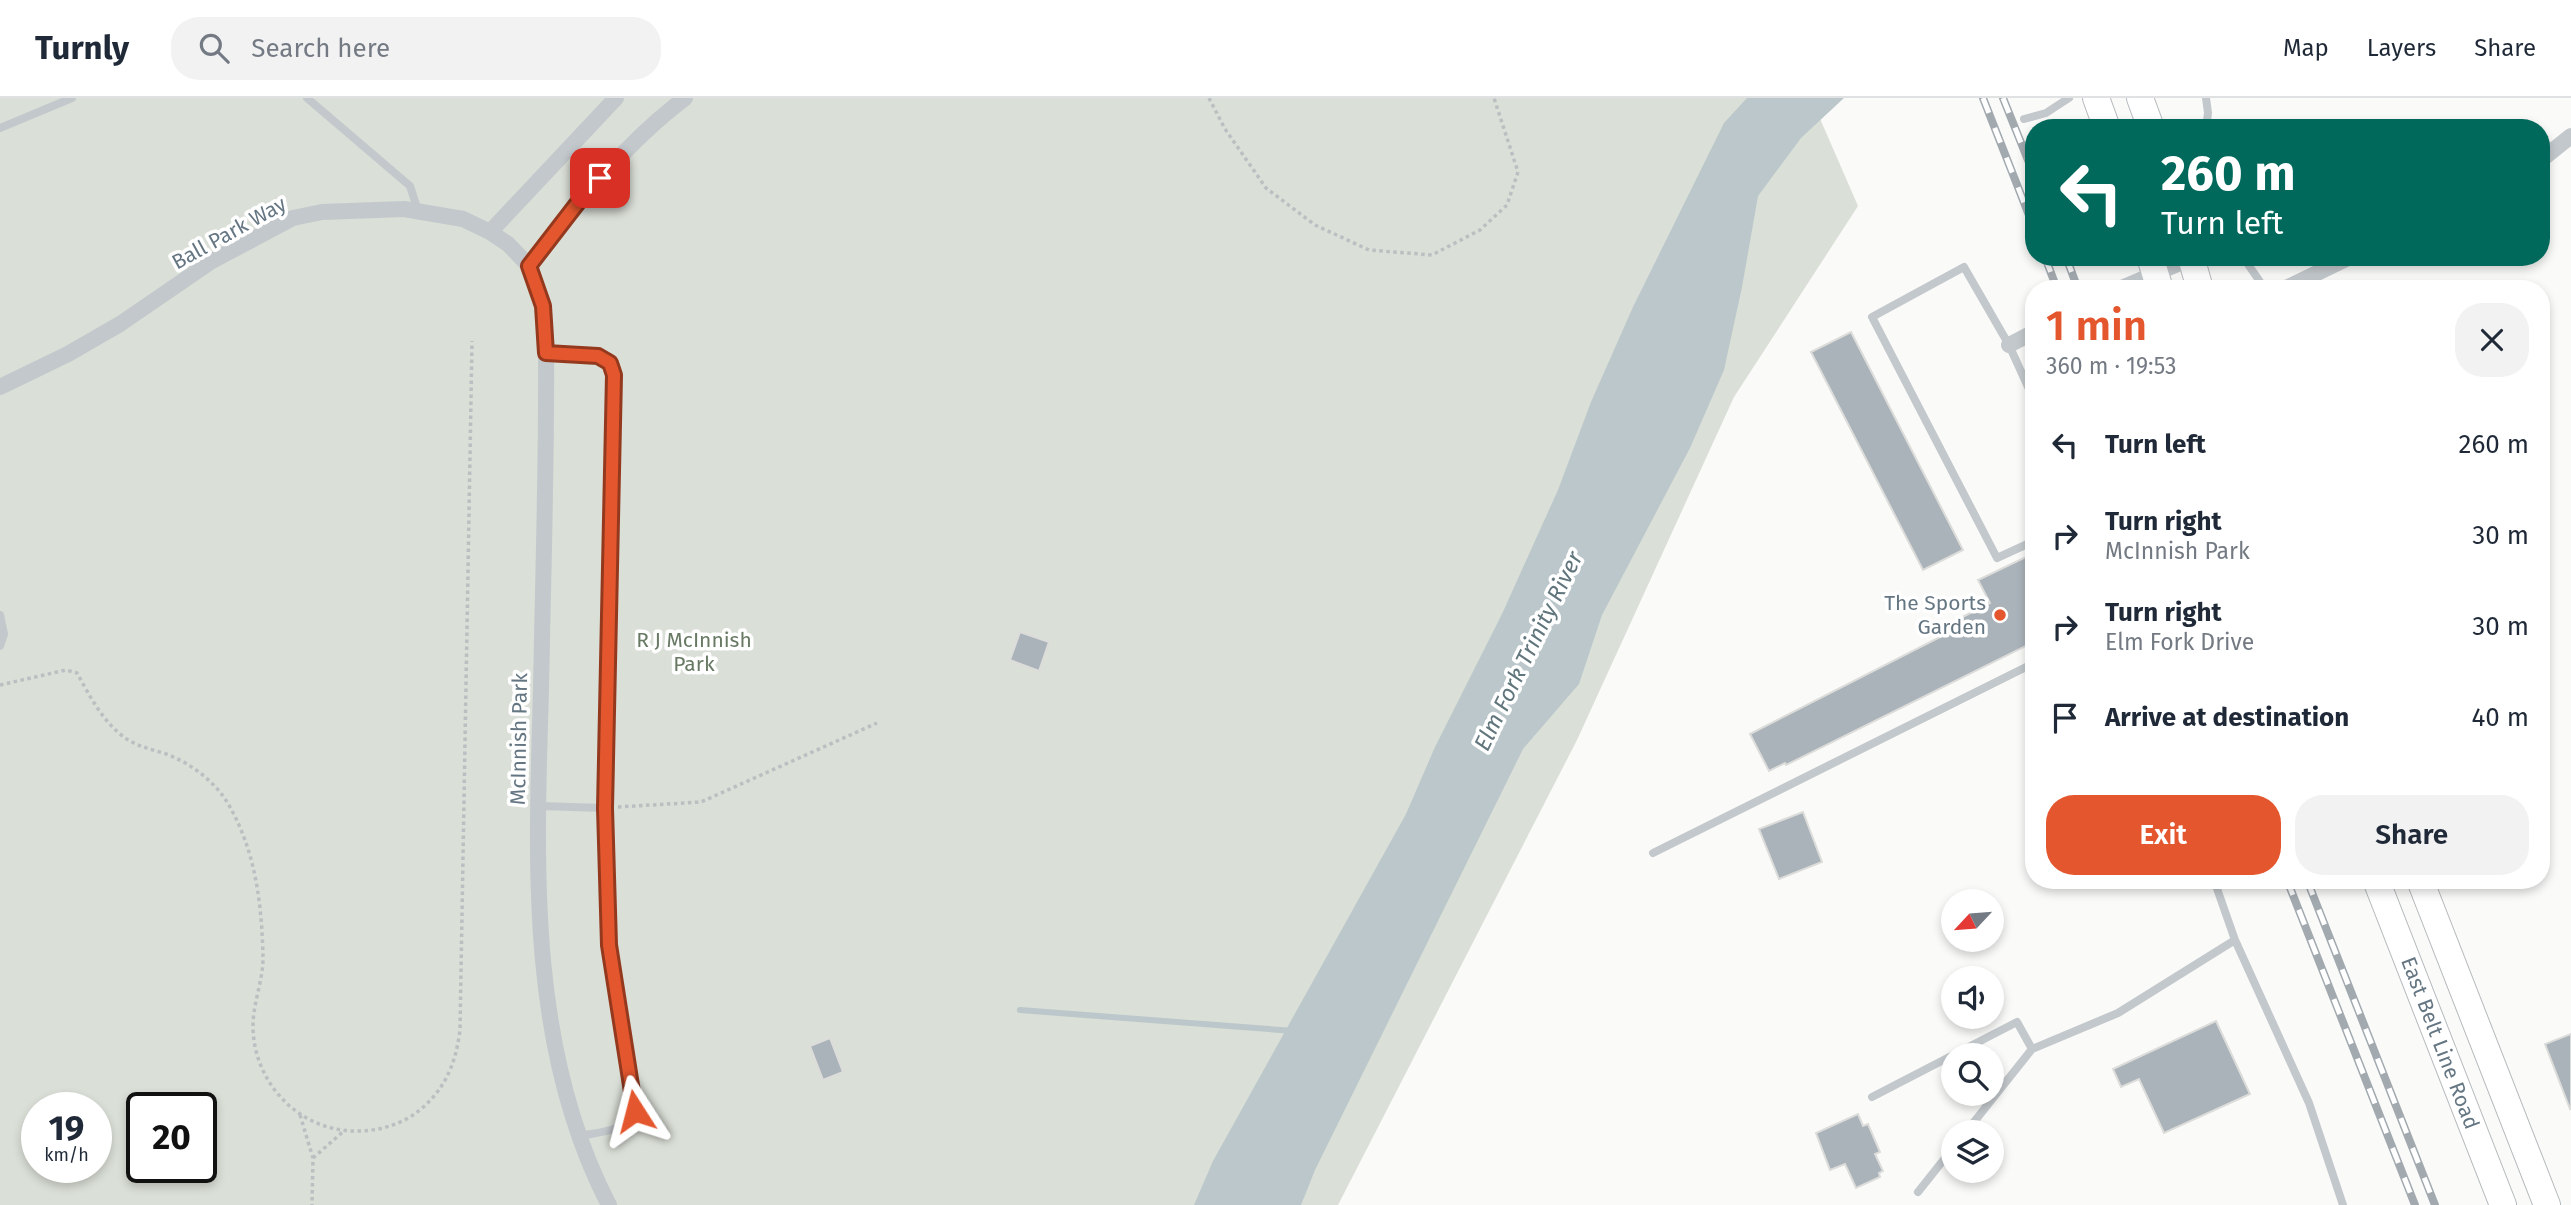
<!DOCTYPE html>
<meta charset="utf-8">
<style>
:root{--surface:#fff;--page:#f2f2f3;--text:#1f2937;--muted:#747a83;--line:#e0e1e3;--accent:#e4572e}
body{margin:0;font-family:"Fira Sans",sans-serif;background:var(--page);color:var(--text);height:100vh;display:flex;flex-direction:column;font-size:26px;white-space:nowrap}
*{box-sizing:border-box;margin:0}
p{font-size:23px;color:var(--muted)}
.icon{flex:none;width:38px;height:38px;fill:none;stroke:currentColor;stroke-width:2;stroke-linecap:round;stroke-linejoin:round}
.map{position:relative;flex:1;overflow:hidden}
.drawer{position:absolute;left:2025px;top:182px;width:525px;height:609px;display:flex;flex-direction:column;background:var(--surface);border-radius:28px;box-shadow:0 4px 10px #0003}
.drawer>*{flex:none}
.hud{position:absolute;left:2025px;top:21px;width:525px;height:147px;border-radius:28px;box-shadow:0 4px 10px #0003;background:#00695c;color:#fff;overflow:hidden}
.needle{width:46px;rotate:244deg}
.buttons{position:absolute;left:1941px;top:791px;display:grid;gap:14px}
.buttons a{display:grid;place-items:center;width:63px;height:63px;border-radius:50%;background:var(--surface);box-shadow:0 4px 10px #0003;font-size:35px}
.speed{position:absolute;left:21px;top:994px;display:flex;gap:14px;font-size:35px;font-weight:700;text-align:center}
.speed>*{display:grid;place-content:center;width:91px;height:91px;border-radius:50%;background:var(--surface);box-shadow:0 4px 10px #0003;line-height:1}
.speed small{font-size:18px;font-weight:400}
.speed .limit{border:4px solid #111;border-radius:10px;background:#fff;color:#111}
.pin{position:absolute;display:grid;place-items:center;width:60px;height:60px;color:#fff;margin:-30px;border-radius:14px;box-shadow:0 4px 10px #0006}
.me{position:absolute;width:77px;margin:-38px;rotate:351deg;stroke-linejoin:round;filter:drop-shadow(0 0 5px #0008)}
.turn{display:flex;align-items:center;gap:24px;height:147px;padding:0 21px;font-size:32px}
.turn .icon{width:91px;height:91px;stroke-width:2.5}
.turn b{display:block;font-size:49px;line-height:60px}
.round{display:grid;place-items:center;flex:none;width:74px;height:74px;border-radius:28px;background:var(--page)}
.overview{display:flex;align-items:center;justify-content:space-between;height:119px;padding:0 21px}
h1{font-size:42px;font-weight:600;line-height:52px;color:var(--accent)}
.cta{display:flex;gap:14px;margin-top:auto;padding:14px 21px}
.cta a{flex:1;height:80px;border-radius:28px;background:var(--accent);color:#fff;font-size:28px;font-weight:600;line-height:80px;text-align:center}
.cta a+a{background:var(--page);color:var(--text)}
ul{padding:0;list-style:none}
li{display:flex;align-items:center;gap:21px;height:91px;padding:0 21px}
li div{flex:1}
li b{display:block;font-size:26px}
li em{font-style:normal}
header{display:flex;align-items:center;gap:42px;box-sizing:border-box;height:98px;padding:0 35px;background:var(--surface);border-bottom:2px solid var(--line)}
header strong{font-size:33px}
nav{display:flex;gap:38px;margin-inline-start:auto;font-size:24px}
.search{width:490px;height:63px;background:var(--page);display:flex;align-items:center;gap:18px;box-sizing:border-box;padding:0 24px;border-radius:28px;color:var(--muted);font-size:26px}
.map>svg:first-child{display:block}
.green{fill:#dadfd7;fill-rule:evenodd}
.water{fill:#bbc7cb}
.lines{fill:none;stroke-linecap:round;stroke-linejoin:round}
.stream{stroke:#bbc7cb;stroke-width:6}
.building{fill:#aab3b9;stroke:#dcdcda;stroke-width:2}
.primary-casing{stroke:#b5babe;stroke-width:28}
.path{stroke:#bbbfc2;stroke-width:3.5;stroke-dasharray:3.5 3.5;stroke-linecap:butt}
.lane{stroke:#c3c8cc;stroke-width:8}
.street{stroke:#c3c8cc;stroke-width:16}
.primary{stroke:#fff;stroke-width:26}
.rail-casing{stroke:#a2aab0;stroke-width:8}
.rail{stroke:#fff;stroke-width:5;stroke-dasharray:16;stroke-linecap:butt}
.route-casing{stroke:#94391e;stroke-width:18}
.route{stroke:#e4572e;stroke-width:12}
.poi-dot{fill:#e4572e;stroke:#fff;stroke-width:2.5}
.labels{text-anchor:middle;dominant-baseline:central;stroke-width:7;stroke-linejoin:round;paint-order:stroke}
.street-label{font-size:21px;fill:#657683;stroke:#fff}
.poi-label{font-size:21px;fill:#657683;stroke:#fff;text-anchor:end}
.park-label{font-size:21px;fill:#687a64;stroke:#fff}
.water-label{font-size:23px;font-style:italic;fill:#60757c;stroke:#fff}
</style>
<header>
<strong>Turnly</strong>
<div class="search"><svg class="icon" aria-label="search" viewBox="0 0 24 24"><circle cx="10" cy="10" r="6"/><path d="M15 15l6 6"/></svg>Search here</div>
<nav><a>Map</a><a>Layers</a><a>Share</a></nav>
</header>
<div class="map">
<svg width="2571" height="1107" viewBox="0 0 2571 1107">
<rect width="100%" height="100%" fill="#fafaf8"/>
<!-- green -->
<path class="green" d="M 0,0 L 1811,0 L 1858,108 L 1734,299 L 1577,642 L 1338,1107 L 0,1107 ZM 37,1010 L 96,1010 L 96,1069 L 37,1069 ZM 142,1010 L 201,1010 L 201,1069 L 142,1069 Z"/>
<!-- water -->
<path class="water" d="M 1747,0 L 1844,0 L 1801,40 L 1758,98 L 1742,189 L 1724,272 L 1690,350 L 1602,517 L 1579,586 L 1523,651 L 1315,1072 L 1301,1107 L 1194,1107 L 1213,1063 L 1406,716 L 1435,649 L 1502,516 L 1558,392 L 1591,304 L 1633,209 L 1724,25 Z"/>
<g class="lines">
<!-- stream -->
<path class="stream" d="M 1020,912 L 1294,933"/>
</g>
<!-- building -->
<path class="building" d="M 1851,234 L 1963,452 L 1923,472 L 1811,254 Z
M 2028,458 L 2034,469 L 2034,544 L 1786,667 L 1785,665 L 1769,673 L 1750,636 L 1946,536 L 1943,529 L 1990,505 L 1978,482 Z
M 1020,534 L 1049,544 L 1039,573 L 1010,562 Z
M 1803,714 L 1822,764 L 1779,781 L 1759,731 Z
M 2216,923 L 2250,996 L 2164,1035 L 2139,981 L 2121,989 L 2113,971 Z
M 2571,936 L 2571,1010 L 2570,1011 L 2545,946 Z
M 830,940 L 843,974 L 823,982 L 810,948 Z
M 1858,1016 L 1863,1028 L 1868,1026 L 1880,1054 L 1875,1056 L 1883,1073 L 1879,1075 L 1880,1079 L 1856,1090 L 1845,1066 L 1830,1072 L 1816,1035 Z"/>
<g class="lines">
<!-- primary casing -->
<g class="primary-casing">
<path id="primary" d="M 2096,0 L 2107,30
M 2140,0 L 2151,30
M 2150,159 L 2160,191
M 2191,159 L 2200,191
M 2376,782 L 2503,1107
M 2420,782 L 2547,1107"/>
</g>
<!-- path -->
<path class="path" d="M 1209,0 L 1225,31 L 1266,90 L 1315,127 L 1369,152 L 1432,157 L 1480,132 L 1507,107 L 1518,74 L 1494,0
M 0,587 L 66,572 L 77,575 C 88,595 101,620 119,635 C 132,647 147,650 163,655 C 190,664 218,685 231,711 C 256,756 262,809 263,860 C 263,883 253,905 253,928 C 253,979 291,1025 342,1032 C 369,1036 400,1029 421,1011 C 446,990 456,964 460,932 L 472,243
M 618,709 L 701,704 L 877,625
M 300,1017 L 313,1060 L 312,1107
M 313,1060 L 345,1032"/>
<!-- lane -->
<path class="lane" d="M 307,0 L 410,88 L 418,113
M 2206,0 L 2208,15 L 2206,30
M 2024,21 L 2046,15 L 2069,0
M 0,30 L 72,0
M 2243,159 L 2265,191
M 546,255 L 598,258 L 610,265 L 614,277 L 605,710
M 2034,302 L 2009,247 L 1964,169 L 1872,219 L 1997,460 L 2034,443
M 0,517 L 4,536 L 0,548
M 538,708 L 605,710 L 609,847 L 635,1013 C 625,1034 600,1034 579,1038
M 1653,755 L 2034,565
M 2235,842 L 2309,1005 L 2343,1107
M 1872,999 L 2017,924 L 2032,951
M 1966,1034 L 2032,951 L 2118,915 L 2235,842 L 2214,782
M 1918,1094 L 1953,1050"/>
<!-- street -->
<path class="street" d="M 2541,62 L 2571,38
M 490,134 L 616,0
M 529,168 C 576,107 623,47 685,0
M 2119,191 L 2192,160
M 2284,191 L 2350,159
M 2009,247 L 2034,234
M 0,289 L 68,256 L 120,226 L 212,163 L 293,120 L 322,114 L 404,111 L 463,121 L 490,134 L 508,146 L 529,168 L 543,207 L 546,248 C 547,362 543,478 541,592 C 536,764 527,950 609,1107"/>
<!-- primary -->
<use href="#primary" class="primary"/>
<!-- rail casing -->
<g class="rail-casing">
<path id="rail" d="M 1983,0 L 2034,130
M 2003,0 L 2034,77
M 2045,159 L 2057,191
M 2066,159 L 2078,191
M 2287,782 L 2415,1107
M 2307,782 L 2435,1107"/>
</g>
<!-- rail -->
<use href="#rail" class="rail"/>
</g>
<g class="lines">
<!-- route casing -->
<g class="route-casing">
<path id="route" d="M 600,80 L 583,98 L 529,168 L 543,208 L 546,255 L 598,258 L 610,265 L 614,277 L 605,710 L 609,847 L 635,1013"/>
</g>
<!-- route -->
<use href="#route" class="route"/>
</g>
<!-- markers -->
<circle class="poi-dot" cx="2000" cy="517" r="7"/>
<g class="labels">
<!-- street labels -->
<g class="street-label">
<text transform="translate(229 135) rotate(-29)">Ball Park Way</text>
<text transform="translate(519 641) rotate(-89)">McInnish Park</text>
<text transform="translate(2440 945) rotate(69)">East Belt Line Road</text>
</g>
<!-- poi labels -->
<g class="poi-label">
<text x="1986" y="505">The Sports<tspan x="1986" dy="24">Garden</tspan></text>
</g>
<!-- park labels -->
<g class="park-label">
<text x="694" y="542">R J McInnish<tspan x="694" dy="24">Park</tspan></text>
</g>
<!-- water labels -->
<g class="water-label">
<text transform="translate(1528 553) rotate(-64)">Elm Fork Trinity River</text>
</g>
</g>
</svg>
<div class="buttons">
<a><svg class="needle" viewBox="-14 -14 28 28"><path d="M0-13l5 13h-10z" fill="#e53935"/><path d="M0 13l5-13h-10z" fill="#747a83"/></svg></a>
<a><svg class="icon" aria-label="sound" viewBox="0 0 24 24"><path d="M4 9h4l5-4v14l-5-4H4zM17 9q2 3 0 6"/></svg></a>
<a><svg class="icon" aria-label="search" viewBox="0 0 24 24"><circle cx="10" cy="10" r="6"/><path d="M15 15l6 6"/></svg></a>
<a><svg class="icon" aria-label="layers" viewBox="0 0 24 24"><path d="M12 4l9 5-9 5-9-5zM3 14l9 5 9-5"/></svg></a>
</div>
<div class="speed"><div>19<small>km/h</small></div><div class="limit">20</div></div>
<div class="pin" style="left:600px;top:80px;background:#d93025"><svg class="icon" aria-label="arrive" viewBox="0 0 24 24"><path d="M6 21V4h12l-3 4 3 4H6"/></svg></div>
<svg class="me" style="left:635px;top:1013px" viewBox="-20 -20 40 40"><path d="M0-17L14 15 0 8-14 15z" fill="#e4572e" stroke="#fff" stroke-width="4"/></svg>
<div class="hud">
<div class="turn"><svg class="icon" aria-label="left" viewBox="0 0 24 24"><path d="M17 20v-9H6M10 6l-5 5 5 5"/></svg><div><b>260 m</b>Turn left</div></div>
</div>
<section class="drawer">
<div class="overview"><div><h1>1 min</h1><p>360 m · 19:53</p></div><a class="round"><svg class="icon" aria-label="close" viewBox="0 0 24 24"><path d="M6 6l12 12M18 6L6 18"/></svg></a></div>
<ul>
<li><svg class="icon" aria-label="left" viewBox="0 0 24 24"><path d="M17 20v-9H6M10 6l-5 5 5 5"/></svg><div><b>Turn left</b></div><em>260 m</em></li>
<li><svg class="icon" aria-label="right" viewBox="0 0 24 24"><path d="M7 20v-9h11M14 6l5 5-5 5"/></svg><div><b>Turn right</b><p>McInnish Park</p></div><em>30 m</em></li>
<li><svg class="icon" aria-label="right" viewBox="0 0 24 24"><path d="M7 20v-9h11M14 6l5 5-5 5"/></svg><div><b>Turn right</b><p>Elm Fork Drive</p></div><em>30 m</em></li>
<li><svg class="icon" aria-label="arrive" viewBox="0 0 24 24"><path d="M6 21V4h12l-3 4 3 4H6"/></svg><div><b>Arrive at destination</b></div><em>40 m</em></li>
</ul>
<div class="cta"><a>Exit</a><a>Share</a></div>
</section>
</div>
